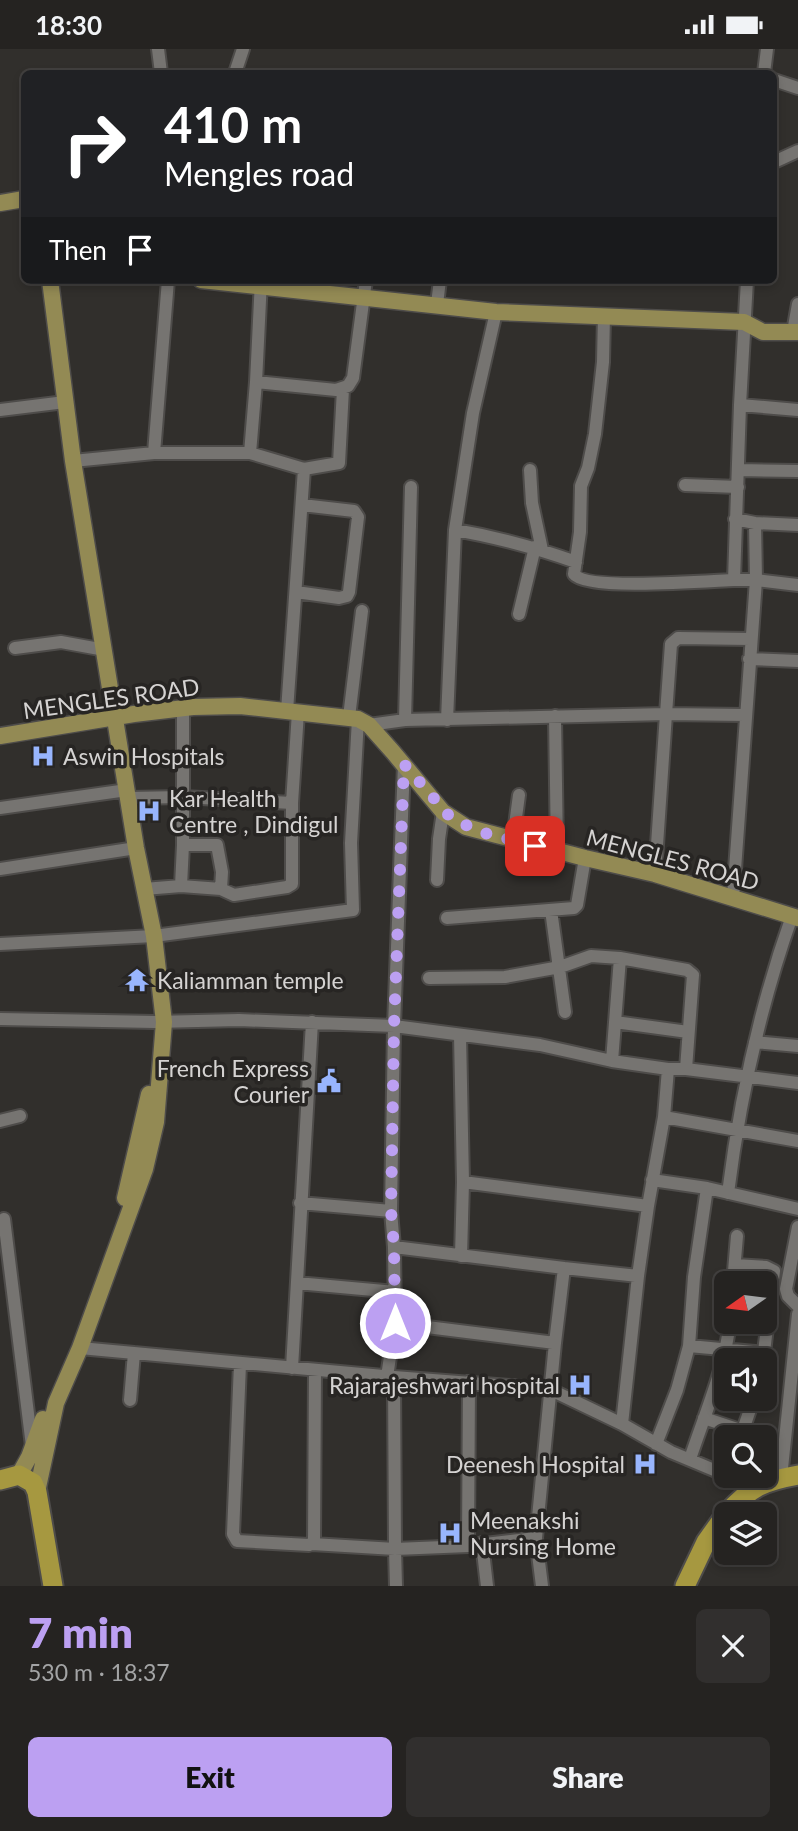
<!DOCTYPE html>
<meta charset="utf-8">
<style>
:root{--surface:#252321;--page:#312f2e;--text:#f1f3f6;--muted:#a3a4a5;--line:#42403f;--accent:#bca0f2}
body{margin:0;font-family:Lato,sans-serif;background:var(--page);color:var(--text);height:100vh;display:flex;flex-direction:column;font-size:26px;white-space:nowrap}
*{box-sizing:border-box;margin:0}
p{font-size:23px;color:var(--muted)}
.icon{flex:none;width:38px;height:38px;fill:none;stroke:currentColor;stroke-width:2;stroke-linecap:round;stroke-linejoin:round}
.map{position:relative;height:1537px;overflow:hidden}
.side{display:flex;flex-direction:column;background:var(--surface);flex:1}
.side>*{flex:none}
.hud{position:absolute;left:21px;top:21px;width:756px;height:214px;border-radius:10px;box-shadow:0 4px 10px #0003,0 0 0 2px var(--line);background:#202124;color:#fff;overflow:hidden}
.needle{width:46px;rotate:256deg}
.buttons{position:absolute;left:714px;top:1222px;display:grid;gap:14px}
.buttons a{display:grid;place-items:center;width:63px;height:63px;border-radius:10px;background:var(--surface);box-shadow:0 4px 10px #0003,0 0 0 2px var(--line);font-size:35px}
.pin{position:absolute;display:grid;place-items:center;width:60px;height:60px;color:#fff;margin:-30px;border-radius:14px;box-shadow:0 4px 10px #0006}
.me{position:absolute;width:77px;margin:-38px;rotate:0deg;stroke-linejoin:round;filter:drop-shadow(0 0 5px #0008)}
.turn{display:flex;align-items:center;gap:24px;height:147px;padding:0 28px;font-size:32px}
.turn .icon{width:91px;height:91px;stroke-width:2.5}
.turn b{display:block;font-size:49px;line-height:60px}
.then{display:flex;align-items:center;height:66px;padding:0 28px;background:#0003;gap:14px;font-size:26px}
.round{display:grid;place-items:center;flex:none;width:74px;height:74px;border-radius:10px;background:var(--page)}
.summary{display:flex;align-items:center;justify-content:space-between;height:119px;padding:0 28px}
h1{font-size:42px;font-weight:800;line-height:52px;color:var(--accent)}
.primary-button{display:flex;gap:14px;margin-top:auto;padding:14px 28px}
.primary-button a{flex:1;height:80px;border-radius:10px;background:var(--accent);color:#111;font-size:28px;font-weight:800;line-height:80px;text-align:center}
.primary-button a+a{background:var(--page);color:var(--text)}
.status{display:flex;justify-content:space-between;align-items:center;height:49px;padding:0 35px;background:var(--surface);direction:ltr}
.status svg{height:19px;fill:currentColor}
.map>svg:first-child{display:block}
.lines{fill:none;stroke-linecap:round;stroke-linejoin:round}
.minor-casing{stroke:#4e4c4a;stroke-width:16}
.major-casing{stroke:#4e4c4a;stroke-width:19}
.highway-casing{stroke:#4e4c4a;stroke-width:23}
.minor{stroke:#767471;stroke-width:12}
.major{stroke:#938a54;stroke-width:16}
.highway{stroke:#a69840;stroke-width:19}
.route{stroke:#bca0f2;stroke-width:12;stroke-dasharray:0 21.6}
.labels{text-anchor:middle;dominant-baseline:central;stroke-width:7;stroke-linejoin:round;paint-order:stroke}
.street-label{font-size:23px;fill:#d5d3d2;stroke:#272523}
.poi-label{font-size:23px;fill:#d5d3d2;stroke:#272523;text-anchor:start}
</style>
<div class="status"><b>18:30</b><svg viewBox="0 0 49 12"><path d="M0 12V9h3v3zM5 12V6h3v6zM10 12V3h3v9zM15 12V0h3v12zM26 1h20v11H26zM47 4h2v5h-2z"/></svg></div>
<div class="map">
<svg width="798" height="1537" viewBox="0 0 798 1537">
<rect width="100%" height="100%" fill="#312f2c"/>
<g class="lines">
<!-- minor casing -->
<g class="minor-casing">
<path id="minor" d="M 158,0 L 161,24
M 235,24 L 243,0
M 764,24 L 767,0
M 774,31 L 798,39
M 774,113 L 798,102
M 168,231 L 154,404 L 250,404 L 256,333 L 336,341 L 348,337 L 353,329 L 366,231
M 437,255 L 440,231
M 604,266 L 603,313 L 595,385 L 588,419 L 581,437 L 580,483 L 574,525 C 586,542 709,532 734,531
M 793,283 L 798,255
M 256,333 L 261,231
M 740,356 L 798,361
M 0,361 L 65,353
M 250,404 L 304,420 L 287,662
M 73,412 L 154,404
M 304,420 L 339,414 L 343,340
M 530,421 L 532,454 L 542,501
M 739,421 L 798,422
M 685,436 L 738,438
M 735,470 L 755,474 L 798,476
M 755,474 L 756,531 L 798,536
M 455,481 C 497,488 536,499 576,513
M 296,543 L 339,549 L 347,547 L 349,543 L 358,468 L 354,462 L 302,456
M 519,565 L 535,498
M 15,599 L 61,593 L 105,601
M 749,610 L 798,612
M 745,666 L 666,665 L 671,595 L 678,589 L 751,590
M 555,667 L 557,802
M 349,668 L 362,562
M 405,671 L 411,438
M 447,671 L 455,481 L 473,364 L 496,263
M 369,676 L 405,671 L 666,665 L 655,825
M 128,749 L 183,748 L 292,754
M 0,759 L 127,741
M 513,791 L 519,746
M 183,796 L 217,796 L 222,823 L 221,840
M 0,820 L 136,799
M 437,831 L 439,790 L 443,763
M 181,837 L 183,796 L 183,659
M 144,840 L 181,837 L 221,840 L 234,846 L 287,838 L 292,835 L 292,754 L 298,663
M 733,848 L 756,531 L 734,531 L 740,356 L 747,231
M 551,861 L 565,963
M 447,869 L 574,859 L 577,856 L 585,809
M 0,895 L 154,887 L 353,861 L 351,794 L 358,670
M 429,929 L 505,928 L 560,918 L 591,907 L 620,909 L 687,921 L 693,926 L 686,1020
M 0,970 L 155,973 L 239,971 L 394,977 L 540,996 L 612,1012 L 668,1020 L 686,1020 L 798,1034
M 615,973 L 688,983
M 460,986 L 463,1133 L 461,1207
M 755,993 L 798,997
M 612,1012 L 620,909
M 664,1068 L 798,1092
M 0,1072 L 20,1067
M 652,1131 L 707,1139 L 798,1160
M 463,1133 L 648,1157 L 664,1068 L 668,1020
M 728,1144 C 740,1049 760,957 792,867
M 300,1154 L 391,1162
M 4,1170 L 32,1397
M 798,1178 L 786,1240 L 788,1247 L 798,1257
M 394,1198 L 564,1219 L 555,1294
M 735,1216 L 766,1218 L 774,1222 L 763,1311
M 564,1219 L 638,1227 L 648,1157
M 297,1234 L 395,1243
M 733,1234 L 737,1187
M 395,1274 L 555,1294 L 536,1489 L 542,1537
M 689,1297 L 765,1304
M 80,1299 L 394,1328 L 549,1340 L 622,1375 L 671,1403 L 726,1426
M 240,1315 L 233,1485 L 237,1492 L 309,1496 L 314,1493 L 315,1321
M 292,1319 L 312,973
M 387,1328 L 395,1274 L 394,1198 L 391,1162 L 394,977 L 404,715
M 394,1328 L 395,1500 L 468,1497 L 536,1489
M 130,1351 L 134,1304
M 704,1369 L 740,1381 L 744,1378 L 754,1349
M 622,1375 L 638,1227
M 656,1395 L 677,1341 L 689,1297 L 694,1228 L 707,1139
M 690,1410 C 705,1364 725,1320 730,1272
M 727,1426 L 755,1438
M 781,1429 L 798,1265
M 482,1494 L 487,1537
M 312,1495 L 395,1500 L 396,1537
M 468,1497 L 469,1333"/>
</g>
<!-- major casing -->
<g class="major-casing">
<path id="major" d="M 0,154 L 24,150
M 201,231 L 496,263 L 744,273 L 763,283 L 798,283
M 0,687 L 134,665 L 193,658 L 240,657 L 358,670 L 369,676 L 393,703 L 443,763 L 466,778 L 585,809 L 655,825 L 798,869
M 125,1149 L 149,1045
M 19,1426 L 29,1408 L 43,1370
M 37,1443 L 56,1354 L 80,1299 L 145,1120 L 156,1073 L 164,973 L 154,887 L 136,799 L 73,412 L 50,231"/>
</g>
<!-- highway casing -->
<g class="highway-casing">
<path id="highway" d="M 0,1431 L 19,1426 L 33,1434 L 37,1443 L 53,1537
M 726,1465 C 751,1438 763,1432 798,1426
M 685,1537 L 706,1493 L 726,1465"/>
</g>
<!-- minor -->
<use href="#minor" class="minor"/>
<!-- major -->
<use href="#major" class="major"/>
<!-- highway -->
<use href="#highway" class="highway"/>
</g>
<g class="lines">
<!-- route -->
<path class="route" d="M 395,1274 L 394,1198 L 391,1162 L 394,977 L 404,715 L 451,769 L 481,783 L 535,797"/>
</g>
<!-- icons -->
<defs>
<g id="hospital-bare" transform="scale(1.89)"><path d="M-5-5h3v3.5h4V-5h3V5h-3V1.5h-4V5h-3Z" fill="#98b5fd" stroke="#272523" stroke-width="2.5" paint-order="stroke"/></g>
<g id="temple-bare" transform="scale(1.89)"><path d="M0-6L5-2H3V0L6.5 2.5H4V6H1.5V3h-3V6H-4V2.5H-6.5L-3 0V-2H-5Z" fill="#98b5fd" stroke="#272523" stroke-width="2.5" paint-order="stroke"/></g>
<g id="civic-bare" transform="scale(1.89)"><path d="M-.6-6.5H3V-4.5H.6V-3L4-1V1h2V6H-6V1h2V-1L-.6-3ZM-1.2 2.5V6h2.4V2.5Z" fill="#98b5fd" stroke="#272523" stroke-width="2.5" paint-order="stroke"/></g>
</defs>
<g fill-rule="evenodd">
<use href="#hospital-bare" x="43" y="707"/>
<use href="#hospital-bare" x="149" y="762"/>
<use href="#temple-bare" x="137" y="931"/>
<use href="#civic-bare" x="329" y="1032"/>
<use href="#hospital-bare" x="580" y="1336"/>
<use href="#hospital-bare" x="645" y="1415"/>
<use href="#hospital-bare" x="450" y="1484"/>
</g>
<g class="labels">
<!-- street labels -->
<g class="street-label">
<text transform="translate(111 649) rotate(-8)">MENGLES ROAD</text>
<text transform="translate(673 810) rotate(15)">MENGLES ROAD</text>
</g>
<!-- poi labels -->
<g class="poi-label">
<text x="63" y="707">Aswin Hospitals</text>
<text x="169" y="749">Kar Health<tspan x="169" dy="26">Centre , Dindigul</tspan></text>
<text x="157" y="931">Kaliamman temple</text>
<text x="309" y="1019" text-anchor="end">French Express<tspan x="309" dy="26">Courier</tspan></text>
<text x="560" y="1336" text-anchor="end">Rajarajeshwari hospital</text>
<text x="625" y="1415" text-anchor="end">Deenesh Hospital</text>
<text x="470" y="1471">Meenakshi<tspan x="470" dy="26">Nursing Home</tspan></text>
</g>
</g>
</svg>
<div class="buttons">
<a><svg class="needle" viewBox="-14 -14 28 28"><path d="M0-13l5 13h-10z" fill="#e53935"/><path d="M0 13l5-13h-10z" fill="#a3a4a5"/></svg></a>
<a><svg class="icon" aria-label="sound" viewBox="0 0 24 24"><path d="M4 9h4l5-4v14l-5-4H4zM17 9q2 3 0 6"/></svg></a>
<a><svg class="icon" aria-label="search" viewBox="0 0 24 24"><circle cx="10" cy="10" r="6"/><path d="M15 15l6 6"/></svg></a>
<a><svg class="icon" aria-label="layers" viewBox="0 0 24 24"><path d="M12 4l9 5-9 5-9-5zM3 14l9 5 9-5"/></svg></a>
</div>
<div class="pin" style="left:535px;top:797px;background:#d93025"><svg class="icon" aria-label="arrive" viewBox="0 0 24 24"><path d="M6 21V4h12l-3 4 3 4H6"/></svg></div>
<svg class="me" style="left:395px;top:1274px" viewBox="-20 -20 40 40"><circle r="17" fill="#bca0f2" stroke="#fff" stroke-width="3"/><path d="M0-11L8 9 0 5-8 9z" fill="#fff"/></svg>
<div class="hud">
<div class="turn"><svg class="icon" aria-label="right" viewBox="0 0 24 24"><path d="M7 20v-9h11M14 6l5 5-5 5"/></svg><div><b>410 m</b>Mengles road</div></div>
<div class="then">Then<svg class="icon" aria-label="arrive" viewBox="0 0 24 24"><path d="M6 21V4h12l-3 4 3 4H6"/></svg></div>
</div>
</div>
<section class="side">
<div class="summary"><div><h1>7 min</h1><p>530 m · 18:37</p></div><a class="round"><svg class="icon" aria-label="close" viewBox="0 0 24 24"><path d="M6 6l12 12M18 6L6 18"/></svg></a></div>
<div class="primary-button"><a>Exit</a><a>Share</a></div>
</section>
